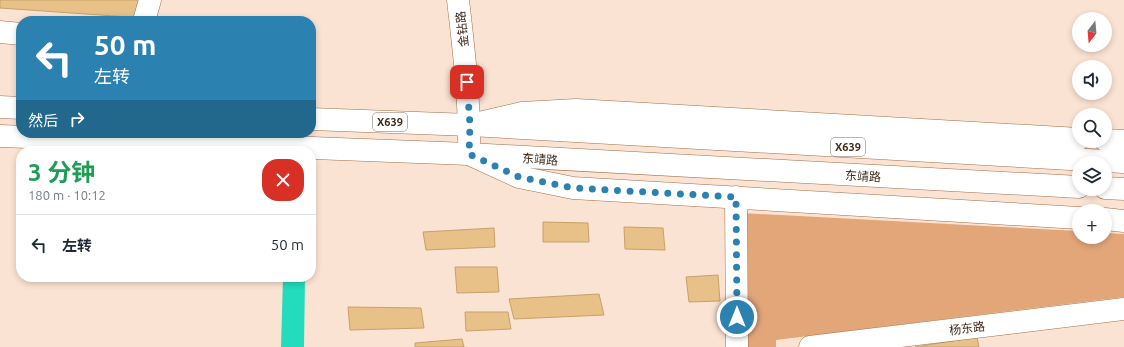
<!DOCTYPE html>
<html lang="zh">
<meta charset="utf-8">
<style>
:root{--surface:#fff;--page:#f2f2f3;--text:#1f2937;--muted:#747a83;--line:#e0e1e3}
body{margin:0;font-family:Ubuntu,"Noto Sans SC",sans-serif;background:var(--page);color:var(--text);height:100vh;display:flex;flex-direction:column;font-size:15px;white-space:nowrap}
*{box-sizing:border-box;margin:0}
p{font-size:13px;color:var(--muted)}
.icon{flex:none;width:22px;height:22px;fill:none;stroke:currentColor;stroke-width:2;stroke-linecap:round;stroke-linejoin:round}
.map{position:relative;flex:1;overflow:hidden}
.panel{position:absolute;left:16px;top:146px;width:300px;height:136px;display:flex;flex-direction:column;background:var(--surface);border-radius:16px;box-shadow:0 2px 6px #0003}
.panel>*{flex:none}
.banner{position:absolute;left:16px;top:16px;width:300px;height:122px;border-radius:16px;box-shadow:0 2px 6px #0003;background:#2b82b1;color:#fff;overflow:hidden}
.needle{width:26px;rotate:196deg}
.buttons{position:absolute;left:1072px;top:12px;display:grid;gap:8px}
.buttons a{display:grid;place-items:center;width:40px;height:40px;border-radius:50%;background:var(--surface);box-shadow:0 2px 6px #0003;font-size:20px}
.pin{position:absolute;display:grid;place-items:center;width:34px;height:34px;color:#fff;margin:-17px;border-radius:8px;box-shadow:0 2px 6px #0006}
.me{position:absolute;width:44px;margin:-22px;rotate:0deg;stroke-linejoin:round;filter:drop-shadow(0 0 3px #0008)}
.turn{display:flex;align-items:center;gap:14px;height:84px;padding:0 12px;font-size:18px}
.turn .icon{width:52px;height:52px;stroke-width:2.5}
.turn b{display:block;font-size:28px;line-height:34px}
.then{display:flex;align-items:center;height:38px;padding:0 12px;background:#0003;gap:8px;font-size:15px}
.round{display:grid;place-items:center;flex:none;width:42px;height:42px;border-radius:16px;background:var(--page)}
.overview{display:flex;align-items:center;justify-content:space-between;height:68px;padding:0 12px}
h1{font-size:24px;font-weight:700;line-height:30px;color:#1e9e55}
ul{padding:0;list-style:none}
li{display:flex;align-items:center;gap:12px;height:60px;padding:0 12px;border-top:1px solid var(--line)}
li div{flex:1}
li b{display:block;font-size:15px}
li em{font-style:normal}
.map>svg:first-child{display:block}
.green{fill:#e3a679}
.water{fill:#22dcbd}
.building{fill:#e8c188;stroke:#c6a169}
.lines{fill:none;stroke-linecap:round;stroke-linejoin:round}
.minor-casing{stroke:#a26e47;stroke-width:23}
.major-casing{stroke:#a26e47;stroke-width:23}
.minor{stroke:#fff;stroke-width:22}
.major{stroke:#fff;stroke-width:22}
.route{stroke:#2b82b1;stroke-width:7;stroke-dasharray:0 12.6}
.labels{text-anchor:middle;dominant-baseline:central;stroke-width:3;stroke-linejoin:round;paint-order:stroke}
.shield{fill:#fff;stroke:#79695d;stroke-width:1}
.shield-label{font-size:11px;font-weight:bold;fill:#3f2918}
.street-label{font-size:12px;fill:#3f2918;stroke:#fff}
</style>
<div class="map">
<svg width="1124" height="347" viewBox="0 0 1124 347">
<rect width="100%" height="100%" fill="#fbe3d3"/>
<!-- green -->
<path class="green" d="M 741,213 L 1079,231 L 1079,237 L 1105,237 L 1105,233 L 1124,234 L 1124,297 L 776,340 L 776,347 L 742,347 Z"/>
<!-- water -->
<path class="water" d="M 283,277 L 305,277 L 304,347 L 281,347 Z"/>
<!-- building -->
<path class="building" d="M 0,0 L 144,0 L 143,18 L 0,8 Z
M 543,222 L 588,223 L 589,242 L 543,242 Z
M 624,227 L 663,228 L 665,250 L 625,249 Z
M 494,228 L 495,247 L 426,250 L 423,232 Z
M 455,267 L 497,267 L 499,292 L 457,293 Z
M 718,275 L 720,301 L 689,302 L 686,277 Z
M 599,294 L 604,315 L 514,319 L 509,299 Z
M 348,307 L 421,308 L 424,328 L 350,330 Z
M 465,312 L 508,312 L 511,329 L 466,331 Z
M 977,337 L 979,347 L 915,347 Z
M 462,339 L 464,347 L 415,347 L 415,343 Z"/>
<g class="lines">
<!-- minor casing -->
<g class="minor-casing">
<path id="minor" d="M 458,0 C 464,51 470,103 469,154 L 519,177 L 573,188 L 1079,218
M 144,21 L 150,0
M 0,32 L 21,34
M 479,123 L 522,113 L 576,110 L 1079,139
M 1105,140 L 1124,141
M 736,197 L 737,347
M 1105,219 L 1124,221
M 810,347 L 1124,309"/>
</g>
<!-- major casing -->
<g class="major-casing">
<path id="major" d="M 0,107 L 21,108
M 311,119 L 470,125 L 1124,162
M 0,136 L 469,154 L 1079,187
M 1105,188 L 1124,189"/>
</g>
<!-- minor -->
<use href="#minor" class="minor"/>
<!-- major -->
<use href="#major" class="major"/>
</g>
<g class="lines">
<!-- route -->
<path class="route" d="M 467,82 L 470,125 L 469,154 L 519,177 L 573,188 L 736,197 L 737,317"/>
</g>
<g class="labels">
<!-- shield labels -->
<g class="shield">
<rect x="373" y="113" width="34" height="18" rx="3"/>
<rect x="831" y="138" width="34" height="18" rx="3"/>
</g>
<g class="shield-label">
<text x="390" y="122">X639</text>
<text x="848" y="147">X639</text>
</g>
<!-- street labels -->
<g class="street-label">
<text transform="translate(462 29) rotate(-96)">金钻路</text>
<text transform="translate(540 159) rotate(4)">东靖路</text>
<text transform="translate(863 176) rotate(3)">东靖路</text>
<text transform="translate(967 328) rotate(-7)">杨东路</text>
</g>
</g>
</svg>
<div class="buttons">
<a><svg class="needle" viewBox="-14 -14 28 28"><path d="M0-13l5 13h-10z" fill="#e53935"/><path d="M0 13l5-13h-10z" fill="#747a83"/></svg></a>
<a><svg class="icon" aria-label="sound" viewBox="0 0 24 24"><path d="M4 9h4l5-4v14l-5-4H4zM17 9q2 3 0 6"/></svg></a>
<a><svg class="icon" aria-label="search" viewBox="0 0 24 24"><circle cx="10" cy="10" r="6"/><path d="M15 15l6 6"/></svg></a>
<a><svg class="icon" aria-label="layers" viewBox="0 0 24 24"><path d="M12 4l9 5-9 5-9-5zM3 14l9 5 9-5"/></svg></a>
<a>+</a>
</div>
<div class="pin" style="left:467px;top:82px;background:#d93025"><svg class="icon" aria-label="arrive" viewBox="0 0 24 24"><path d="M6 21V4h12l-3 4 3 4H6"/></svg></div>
<svg class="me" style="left:737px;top:317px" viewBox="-20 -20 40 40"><circle r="17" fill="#2b82b1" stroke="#fff" stroke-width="3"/><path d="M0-11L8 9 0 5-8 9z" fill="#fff"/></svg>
<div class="banner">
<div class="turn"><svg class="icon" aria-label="left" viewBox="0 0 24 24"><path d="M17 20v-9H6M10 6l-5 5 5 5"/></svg><div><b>50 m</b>左转</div></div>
<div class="then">然后<svg class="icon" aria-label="right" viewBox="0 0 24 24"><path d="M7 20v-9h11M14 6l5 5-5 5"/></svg></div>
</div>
<section class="panel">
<div class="overview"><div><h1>3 分钟</h1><p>180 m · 10:12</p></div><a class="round" style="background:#d93025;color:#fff"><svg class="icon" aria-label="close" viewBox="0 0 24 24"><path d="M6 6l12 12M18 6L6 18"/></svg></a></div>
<ul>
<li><svg class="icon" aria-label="left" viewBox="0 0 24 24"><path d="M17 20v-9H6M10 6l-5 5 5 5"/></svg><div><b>左转</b></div><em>50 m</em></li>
</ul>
</section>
</div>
